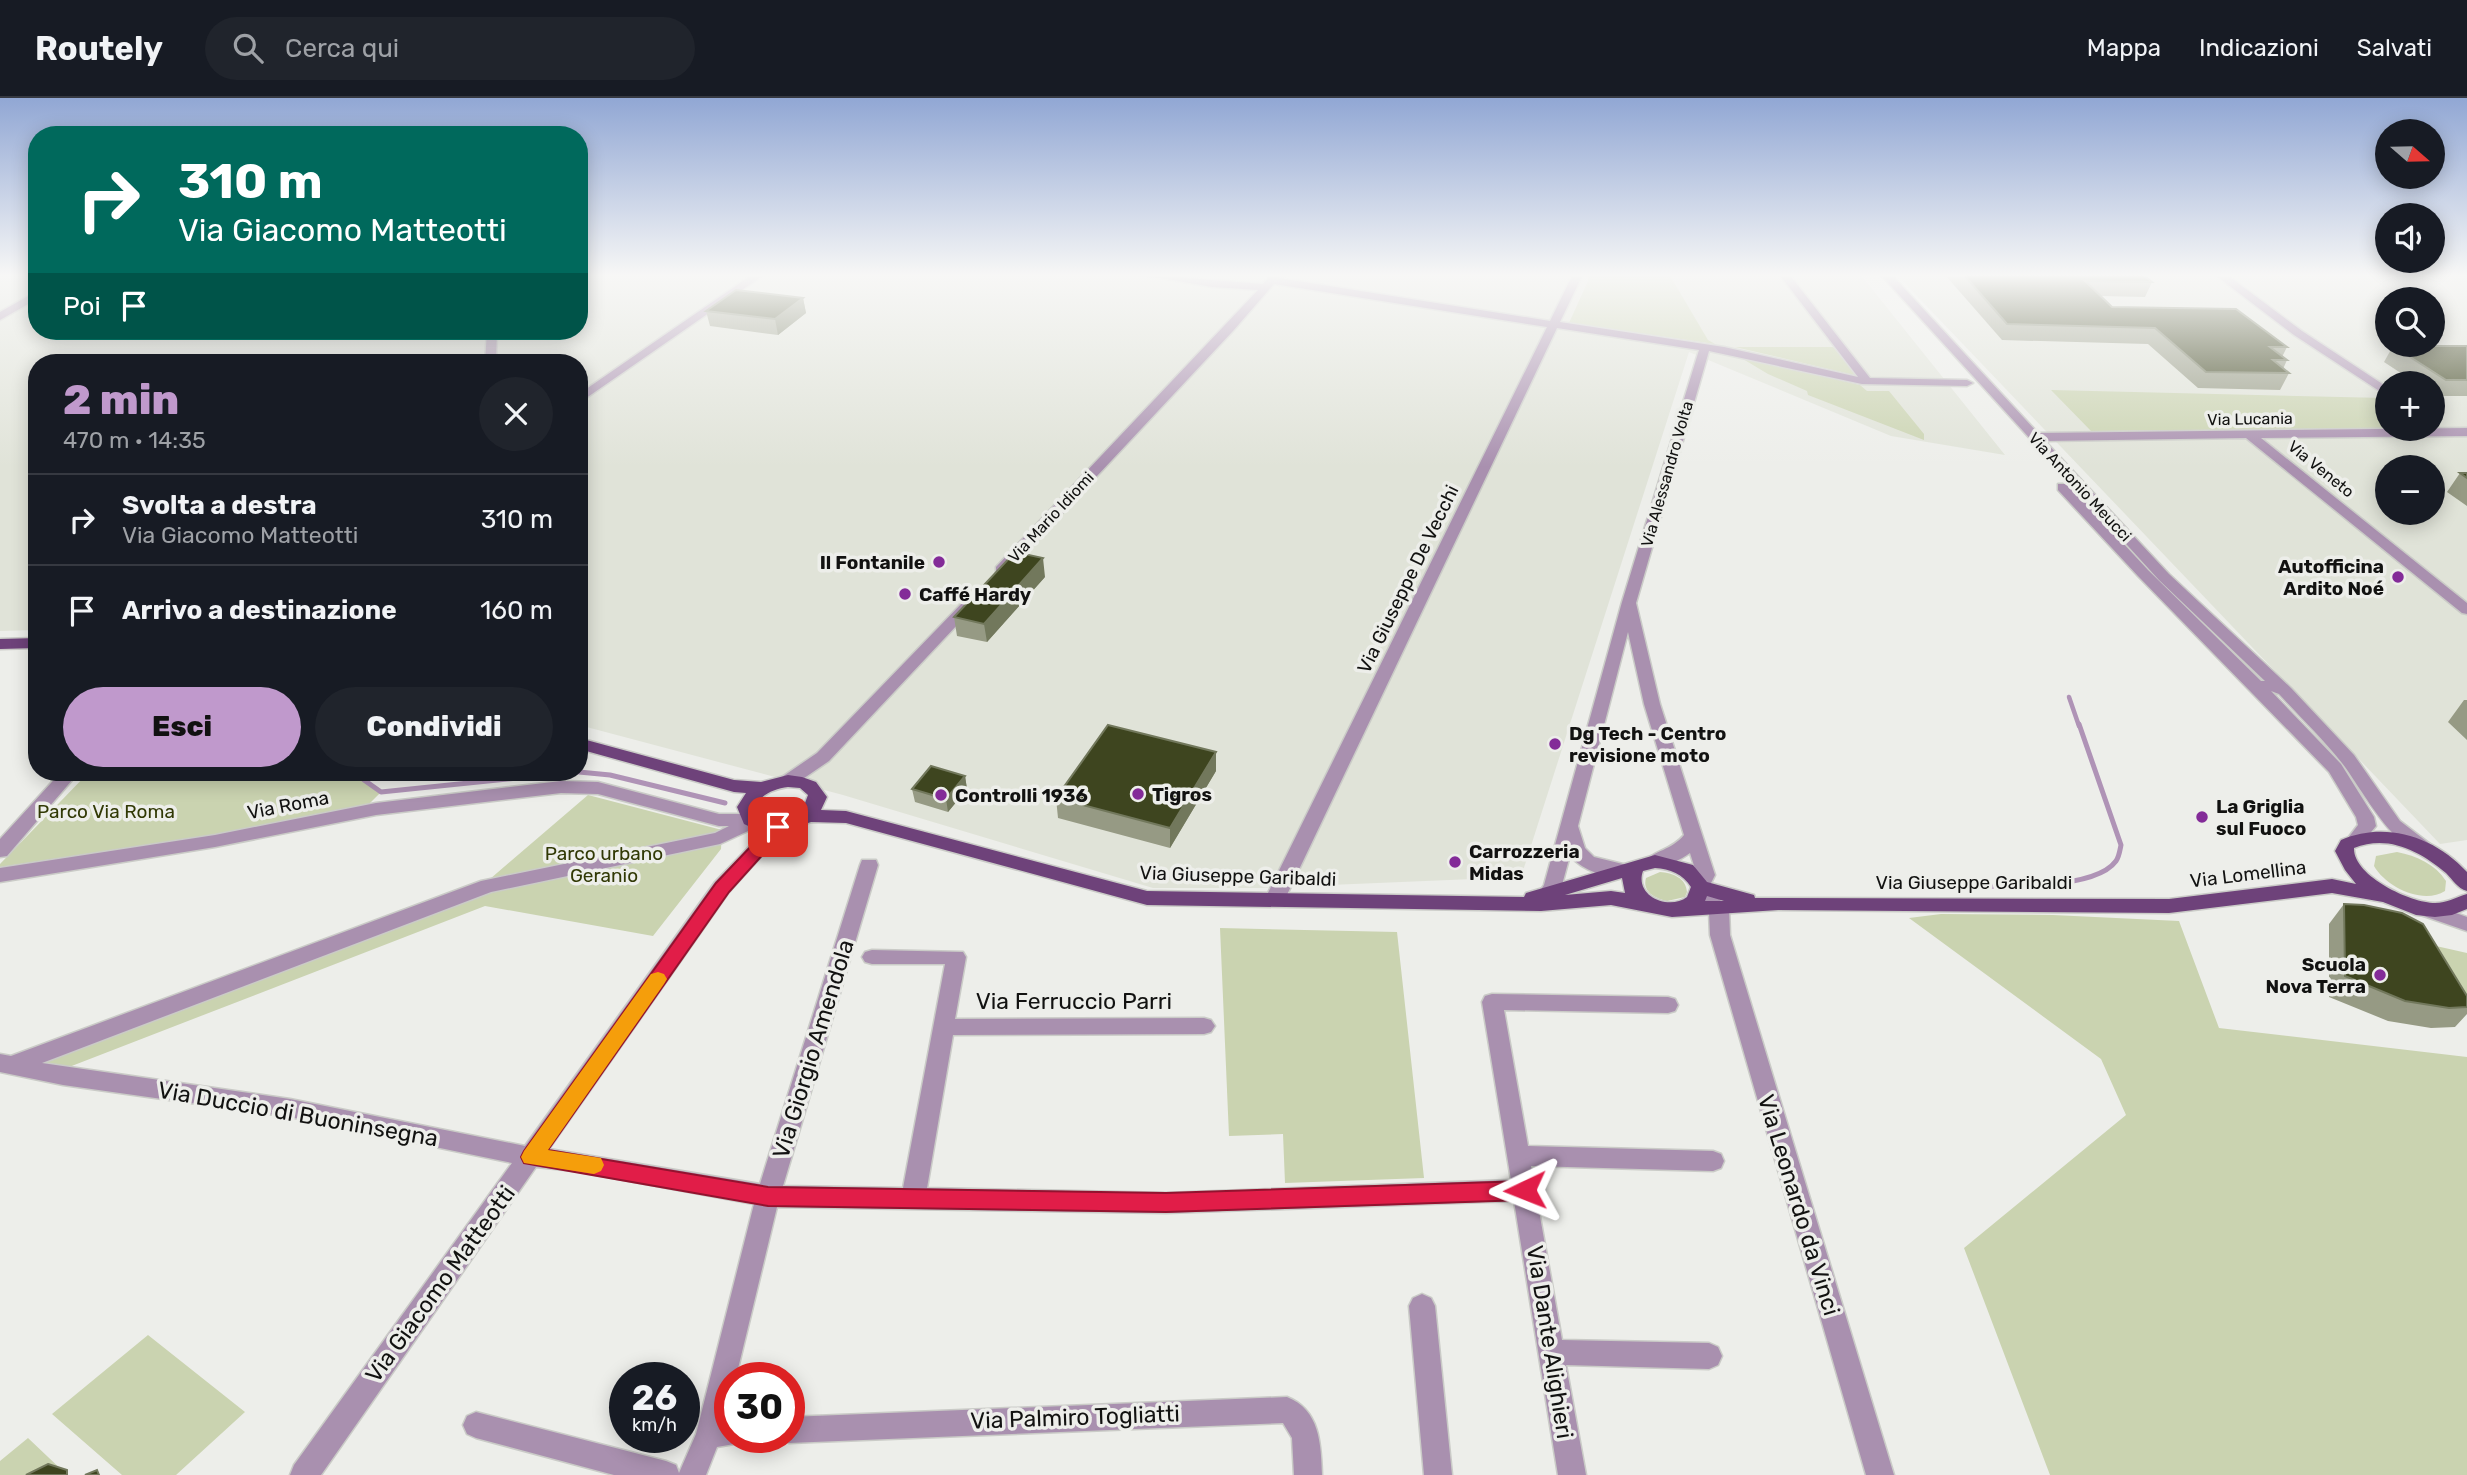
<!DOCTYPE html>
<html lang="it">
<meta charset="utf-8">
<style>
:root{--surface:#171b24;--page:#20242c;--text:#f1f3f6;--muted:#9ea1a6;--line:#363941;--accent:#c099cc}
body{margin:0;font-family:Rubik,sans-serif;background:var(--page);color:var(--text);height:100vh;display:flex;flex-direction:column;font-size:26px;white-space:nowrap}
*{box-sizing:border-box;margin:0}
p{font-size:23px;color:var(--muted)}
.icon{flex:none;width:38px;height:38px;fill:none;stroke:currentColor;stroke-width:2;stroke-linecap:round;stroke-linejoin:round}
.map{position:relative;flex:1;overflow:hidden}
.details{position:absolute;left:28px;top:256px;width:560px;height:427px;display:flex;flex-direction:column;background:var(--surface);border-radius:28px;box-shadow:0 4px 18px #0003}
.details>*{flex:none}
.guide{position:absolute;left:28px;top:28px;width:560px;height:214px;border-radius:28px;box-shadow:0 4px 18px #0003;background:#00695c;color:#fff;overflow:hidden}
.needle{width:46px;rotate:110deg}
.tools{position:absolute;left:2375px;top:21px;display:grid;gap:14px}
.tools a{display:grid;place-items:center;width:70px;height:70px;border-radius:50%;background:var(--surface);box-shadow:0 4px 18px #0003;font-size:35px}
.speed{position:absolute;left:609px;top:1264px;display:flex;gap:14px;font-size:35px;font-weight:700;text-align:center}
.speed>*{display:grid;place-content:center;width:91px;height:91px;border-radius:50%;background:var(--surface);box-shadow:0 4px 18px #0003;line-height:1}
.speed small{font-size:18px;font-weight:400}
.speed .limit{border:10px solid #d22;background:#fff;color:#111}
.pin{position:absolute;display:grid;place-items:center;width:60px;height:60px;color:#fff;margin:-30px;border-radius:14px;box-shadow:0 4px 10px #0006}
.me{position:absolute;width:77px;margin:-38px;rotate:268deg;stroke-linejoin:round;filter:drop-shadow(0 0 5px #0008)}
.turn{display:flex;align-items:center;gap:24px;height:147px;padding:0 35px;font-size:32px}
.turn .icon{width:91px;height:91px;stroke-width:2.5}
.turn b{display:block;font-size:49px;line-height:60px}
.then{display:flex;align-items:center;height:66px;padding:0 35px;background:#0003;gap:14px;font-size:26px}
.round{display:grid;place-items:center;flex:none;width:74px;height:74px;border-radius:37px;background:var(--page)}
.summary{display:flex;align-items:center;justify-content:space-between;height:119px;padding:0 35px}
h1{font-size:42px;font-weight:800;line-height:52px;color:var(--accent)}
.cta{display:flex;gap:14px;margin-top:auto;padding:14px 35px}
.cta a{flex:1;height:80px;border-radius:42px;background:var(--accent);color:#111;font-size:28px;font-weight:800;line-height:80px;text-align:center}
.cta a+a{background:var(--page);color:var(--text)}
ul{padding:0;list-style:none}
li{display:flex;align-items:center;gap:21px;height:91px;padding:0 35px;border-top:2px solid var(--line)}
li div{flex:1}
li b{display:block;font-size:26px}
li em{font-style:normal}
header{display:flex;align-items:center;gap:42px;box-sizing:border-box;height:98px;padding:0 35px;background:var(--surface);border-bottom:2px solid var(--line)}
header strong{font-size:33px}
nav{display:flex;gap:38px;margin-inline-start:auto;font-size:24px}
.search{width:490px;height:63px;background:var(--page);display:flex;align-items:center;gap:18px;box-sizing:border-box;padding:0 24px;border-radius:38px;color:var(--muted);font-size:26px}
.map>svg:first-child{display:block}
.built{fill:#e0e3d8;fill-rule:evenodd}
.green{fill:#cad3b0}
.lines{fill:none;stroke-linecap:round;stroke-linejoin:round}
.stream-far1{stroke:#af93b6;stroke-width:4.5}
.stream{stroke:#af93b6;stroke-width:5}
.minor-casing{stroke:#cacbc7;stroke-width:3}
.major-casing{stroke:#cacbc7;stroke-width:3}
.minor{fill:#a990af;fill-rule:evenodd}
.major{fill:#6e427a;fill-rule:evenodd}
.wall{fill:#969a84}
.shaded-wall{fill:#72785c}
.building{fill:#3e451f;stroke:#72785c;stroke-width:2}
.route{fill:#e11d48;stroke:#92132f;stroke-width:2}
.slow{fill:#f59e0b}
.poi-dot{fill:#832b98;stroke:#edeeea;stroke-width:2.5}
.labels{text-anchor:middle;dominant-baseline:central;stroke-width:7;stroke-linejoin:round;paint-order:stroke}
.far-street-label{font-size:16px;fill:#121211;stroke:#edeeea}
.poi-label{font-size:19px;font-weight:bold;fill:#121211;stroke:#edeeea;text-anchor:start}
.street-label{font-size:19px;fill:#121211;stroke:#edeeea}
.park-label{font-size:19px;fill:#313905;stroke:#edeeea}
.near-street-label{font-size:23px;fill:#121211;stroke:#edeeea}
</style>
<header>
<strong>Routely</strong>
<div class="search"><svg class="icon" aria-label="search" viewBox="0 0 24 24"><circle cx="10" cy="10" r="6"/><path d="M15 15l6 6"/></svg>Cerca qui</div>
<nav><a>Mappa</a><a>Indicazioni</a><a>Salvati</a></nav>
</header>
<div class="map">
<svg width="2467" height="1377" viewBox="0 0 2467 1377">
<rect width="100%" height="100%" fill="#edeeea"/>
<!-- built -->
<path class="built" d="M 0,176 L 37,176 L 37,233 L 579,233 L 579,176 L 1860,176 L 2005,357 L 1891,338 L 1689,254 L 1521,779 L 1258,790 L 1153,790 L 843,697 L 579,627 L 579,264 L 37,264 L 37,532 L 0,533 Z
M 1896,176 L 2467,176 L 2467,742 L 2440,746 ZM 2387,201 L 2432,201 L 2432,247 L 2387,247 ZM 2387,285 L 2432,285 L 2432,331 L 2387,331 ZM 2387,369 L 2432,369 L 2432,415 L 2387,415 Z"/>
<!-- green -->
<path class="green" d="M 1588,176 L 1669,176 L 1708,242 L 1715,246 L 1569,225 L 1588,183 Z
M 1735,249 L 1833,249 L 1855,276 L 1854,277 Z
M 1738,258 L 1860,287 L 1867,293 L 1889,293 L 1924,336 L 1924,342 L 1808,297 L 1807,293 L 1768,276 Z
M 2051,292 L 2385,300 L 2387,330 L 2091,333 Z
M 89,674 L 361,674 L 364,682 L 381,694 L 367,708 L 224,735 L 0,769 L 0,766 Z
M 588,697 L 722,732 L 721,751 L 653,838 L 485,808 L 51,976 L 12,967 L 483,787 Z
M 2397,754 C 2417,758 2435,766 2446,783 L 2445,793 C 2423,807 2386,789 2374,768 L 2376,758 Z
M 1660,774 C 1673,775 1686,780 1687,794 L 1685,799 L 1667,803 C 1655,800 1642,794 1646,780 Z
M 1941,816 L 2053,817 L 2179,823 L 2219,930 L 2467,959 L 2467,1377 L 2050,1377 L 1964,1150 L 2126,1017 L 2101,961 L 1909,820 Z
M 1220,830 L 1397,834 L 1424,1080 L 1285,1085 L 1283,1036 L 1229,1038 Z
M 2436,848 L 2467,855 L 2467,907 Z
M 148,1237 L 245,1314 L 176,1377 L 122,1377 L 52,1316 Z
M 28,1340 L 67,1377 L 0,1377 L 0,1363 Z"/>
<g class="lines">
<!-- stream-far1 -->
<path class="stream-far1" d="M 2069,599 L 2079,628"/>
<!-- stream -->
<path class="stream" d="M 361,674 L 364,682 L 381,694 L 577,674
M 579,674 L 610,677 L 725,705
M 1946,787 C 1983,788 2093,795 2116,763 C 2119,759 2120,752 2121,747 L 2079,626"/>
<!-- minor casing -->
<g class="minor-casing">
<path id="minor" d="M 579,176 L 587,176 L 579,181 Z
M 753,176 L 765,176 L 579,305 L 579,296 Z
M 1137,176 L 1263,186 L 1271,176 L 1282,176 L 1279,180 L 1550,223 L 1573,176 L 1583,176 L 1560,224 L 1724,249 L 1858,279 L 1779,176 L 1789,176 L 1870,280 L 1967,282 L 1973,285 L 1967,288 L 1862,286 L 1709,253 L 1636,505 L 1660,606 L 1715,777 L 1708,791 L 1729,810 L 1730,837 L 1894,1377 L 1866,1377 L 1710,837 L 1709,813 L 1690,795 L 1691,788 L 1697,777 L 1690,755 C 1679,763 1662,771 1648,768 L 1646,763 C 1653,753 1672,752 1684,737 L 1644,606 L 1628,534 L 1578,728 L 1585,750 L 1594,759 L 1631,768 L 1633,773 L 1631,778 C 1612,783 1581,773 1570,757 L 1562,787 L 1555,801 L 1541,801 L 1538,796 L 1544,787 L 1622,504 L 1699,252 L 1557,230 L 1284,803 L 1281,808 L 1267,808 L 1264,803 L 1547,229 L 1274,186 L 1233,233 L 1006,475 L 996,475 L 996,469 L 1258,192 L 1212,189 Z
M 1880,176 L 1891,176 L 2038,335 L 2467,330 L 2467,338 L 2261,340 L 2467,505 L 2467,516 L 2462,515 L 2246,340 L 2045,343 L 2169,476 L 2291,590 L 2354,657 L 2400,723 L 2430,746 L 2432,750 L 2430,754 C 2399,763 2359,686 2342,665 C 2323,641 2300,619 2279,596 L 2271,593 L 2341,666 L 2374,719 L 2376,728 L 2363,744 L 2351,744 L 2348,740 L 2358,727 L 2356,719 L 2329,674 L 2138,478 L 2058,392 L 2058,386 L 2068,386 L 2148,472 L 2261,583 L 2265,583 L 2159,482 Z
M 2214,176 L 2226,176 L 2302,233 L 2387,289 L 2387,298 L 2294,237 Z
M 37,193 L 37,201 L 0,222 L 0,214 Z
M 487,233 L 497,233 L 496,264 L 485,264 Z
M 970,501 L 977,505 L 975,508 L 829,663 L 794,687 L 782,687 L 779,683 L 782,679 L 817,655 L 965,502 Z
M 61,674 L 79,674 L 7,758 L 0,759 L 0,741 Z
M 561,683 L 598,684 L 719,716 L 748,716 L 759,720 L 762,724 L 759,728 L 720,746 L 491,794 L 42,965 L 290,1001 L 525,1048 L 715,784 L 772,725 L 784,725 L 787,729 L 784,733 L 729,794 L 549,1051 L 760,1086 L 860,767 L 862,762 L 876,762 L 878,767 L 783,1088 L 903,1090 L 945,866 L 872,866 L 865,864 L 862,859 L 865,854 L 872,852 L 963,854 L 966,859 L 955,921 L 1204,920 L 1211,922 L 1215,928 L 1211,934 L 1204,936 L 953,937 L 927,1090 L 1166,1095 L 1511,1082 L 1482,904 L 1485,898 L 1492,896 L 1668,899 L 1675,901 L 1678,907 L 1675,913 L 1668,915 L 1504,912 L 1528,1048 L 1713,1053 L 1721,1056 L 1724,1063 L 1721,1070 L 1713,1073 L 1531,1068 L 1562,1242 L 1709,1245 L 1718,1249 L 1722,1258 L 1718,1267 L 1709,1271 L 1566,1267 L 1586,1377 L 1558,1377 L 1514,1103 L 1166,1115 L 777,1109 L 736,1279 L 730,1279 L 730,1306 L 726,1322 L 730,1322 L 730,1339 L 742,1339 L 740,1345 L 717,1349 L 706,1377 L 614,1377 L 476,1340 L 467,1336 L 463,1327 L 467,1318 L 476,1314 L 666,1363 L 676,1367 L 679,1375 L 696,1336 L 754,1106 L 575,1073 L 536,1069 L 321,1377 L 290,1377 L 294,1367 L 512,1065 L 290,1019 L 63,987 L 0,974 L 0,956 L 11,958 L 481,783 L 715,735 L 729,728 L 719,728 L 598,696 L 561,695 L 376,717 L 215,749 L 0,784 L 0,770 L 215,737 L 376,705 Z
M 2425,804 L 2467,819 L 2467,833 L 2418,816 L 2415,811 L 2418,806 Z
M 1422,1196 L 1431,1200 L 1435,1208 L 1452,1377 L 1424,1377 L 1409,1208 L 1413,1200 Z
M 1287,1299 C 1320,1312 1321,1346 1322,1377 L 1294,1377 L 1292,1340 L 1283,1325 L 789,1345 L 778,1339 L 789,1339 L 789,1319 Z"/>
</g>
<!-- major casing -->
<g class="major-casing">
<path id="major" d="M 37,540 L 37,550 L 0,551 L 0,541 Z
M 579,640 L 734,682 L 761,684 L 788,677 L 802,679 L 816,684 L 827,699 L 821,712 L 846,713 L 1147,793 L 1524,799 L 1526,795 L 1655,757 L 1693,767 L 1707,784 L 1754,797 L 1755,800 L 2169,801 L 2332,781 L 2356,786 L 2345,772 L 2335,753 L 2341,742 C 2385,723 2434,738 2467,774 L 2467,793 C 2457,790 2453,782 2446,775 C 2420,753 2388,736 2354,750 C 2353,778 2411,805 2435,805 C 2447,805 2456,799 2467,796 L 2467,811 L 2452,817 L 2435,819 L 2416,817 L 2383,804 L 2332,795 L 2169,815 L 1778,812 L 1672,819 L 1611,807 L 1541,813 L 1147,807 L 846,725 L 811,724 L 779,735 L 759,733 L 744,726 L 737,709 L 746,695 L 734,694 L 579,651 ZM 788,689 L 800,690 L 808,697 L 802,713 L 779,723 L 758,718 L 755,709 C 761,696 774,691 788,689 ZM 1655,770 C 1670,771 1683,776 1691,789 L 1687,799 C 1669,813 1634,798 1643,773 ZM 1622,780 L 1625,795 L 1611,793 L 1565,797 ZM 1707,798 L 1724,803 L 1705,803 Z"/>
</g>
<!-- minor -->
<use href="#minor" class="minor"/>
<!-- major -->
<use href="#major" class="major"/>
</g>
<!-- wall -->
<path class="wall" d="M 1947,176 L 2142,176 L 2152,184 L 2145,199 L 2101,198 L 2112,209 L 2287,249 L 2282,259 L 2287,262 L 2283,271 L 2289,275 L 2280,292 L 2198,290 L 2148,246 L 2002,242 L 1946,178 Z
M 803,200 L 806,215 L 778,237 L 710,228 L 706,213 Z
M 2393,248 L 2467,248 L 2467,298 L 2436,298 L 2432,296 L 2432,285 L 2416,285 L 2384,264 Z
M 2460,375 L 2467,375 L 2467,408 L 2447,394 Z
M 1045,479 L 987,544 L 957,538 L 954,519 Z
M 2464,602 L 2467,602 L 2467,642 L 2448,624 Z
M 1216,673 L 1170,750 L 1058,720 L 1056,700 Z
M 965,678 L 967,691 L 948,714 L 915,704 L 912,691 Z
M 2344,806 L 2467,898 L 2467,916 L 2455,929 L 2431,930 L 2388,923 L 2329,899 L 2329,826 Z"/>
<!-- shaded-wall -->
<path class="shaded-wall" d="M 803,200 L 806,215 L 778,237 L 775,221 Z
M 1043,460 L 1045,479 L 987,544 L 984,526 Z
M 1216,654 L 1216,673 L 1170,750 L 1170,730 Z
M 965,678 L 967,691 L 948,714 L 946,701 Z"/>
<!-- building -->
<path class="building" d="M 1963,176 L 2142,176 L 2152,184 L 2085,183 L 2112,209 L 2236,211 L 2287,249 L 2270,249 L 2287,262 L 2273,262 L 2289,275 L 2206,274 L 2155,230 L 2007,226 Z
M 736,192 L 803,200 L 775,221 L 706,213 Z
M 2393,248 L 2467,248 L 2467,282 L 2446,282 Z
M 2460,375 L 2467,375 L 2467,380 Z
M 1015,454 L 1043,460 L 984,526 L 954,519 Z
M 1108,627 L 1216,654 L 1170,730 L 1056,700 Z
M 931,668 L 965,678 L 946,701 L 912,691 Z
M 2344,806 L 2364,807 L 2402,815 L 2423,826 L 2467,898 L 2467,909 L 2449,910 L 2405,903 L 2345,878 Z
M 48,1366 L 67,1372 L 67,1377 L 26,1377 Z
M 97,1372 L 99,1377 L 85,1377 Z"/>
<!-- sky -->
<linearGradient id="sky" x2="0" y2="1"><stop stop-color="#91a7d4"/><stop offset="0.48" stop-color="#f7f7f6"/><stop offset="1" stop-color="#f7f7f6" stop-opacity="0"/></linearGradient>
<rect width="2467" height="369" fill="url(#sky)"/>
<!-- route -->
<path class="route" d="M 778,723 L 784,725 L 787,729 L 784,733 L 729,794 L 548,1052 L 768,1089 L 1166,1095 L 1525,1083 L 1532,1086 L 1535,1092 L 1532,1099 L 1525,1102 L 1166,1114 L 768,1108 L 524,1065 L 521,1059 L 524,1053 L 716,785 L 773,725 Z"/>
<!-- slow -->
<path class="slow" d="M 658,874 L 664,876 L 667,881 L 664,886 L 548,1052 L 601,1060 L 604,1067 L 601,1073 L 594,1076 L 524,1065 L 521,1059 L 524,1053 L 651,876 Z"/>
<!-- markers -->
<g class="poi-dot">
<circle cx="939" cy="464" r="7"/>
<circle cx="2398" cy="479" r="7"/>
<circle cx="905" cy="496" r="7"/>
<circle cx="1555" cy="646" r="7"/>
<circle cx="1138" cy="696" r="7"/>
<circle cx="941" cy="697" r="7"/>
<circle cx="2202" cy="719" r="7"/>
<circle cx="1455" cy="764" r="7"/>
<circle cx="2380" cy="877" r="7"/>
</g>
<g class="labels">
<!-- far-street labels -->
<g class="far-street-label">
<text transform="translate(2250 321) rotate(-1)">Via Lucania</text>
<text transform="translate(2321 371) rotate(39)">Via Veneto</text>
<text transform="translate(1667 376) rotate(-74)">Via Alessandro Volta</text>
<text transform="translate(2080 389) rotate(47)">Via Antonio Meucci</text>
<text transform="translate(1051 419) rotate(-47)">Via Mario Idiomi</text>
</g>
<!-- poi labels -->
<g class="poi-label">
<text x="925" y="464" text-anchor="end">Il Fontanile</text>
<text x="2384" y="468" text-anchor="end">Autofficina<tspan x="2384" dy="22">Ardito Noé</tspan></text>
<text x="919" y="496">Caffé Hardy</text>
<text x="1569" y="635">Dg Tech - Centro<tspan x="1569" dy="22">revisione moto</tspan></text>
<text x="1152" y="696">Tigros</text>
<text x="955" y="697">Controlli 1936</text>
<text x="2216" y="708">La Griglia<tspan x="2216" dy="22">sul Fuoco</tspan></text>
<text x="1469" y="753">Carrozzeria<tspan x="1469" dy="22">Midas</tspan></text>
<text x="2366" y="866" text-anchor="end">Scuola<tspan x="2366" dy="22">Nova Terra</tspan></text>
</g>
<!-- street labels -->
<g class="street-label">
<text transform="translate(1408 481) rotate(-64)">Via Giuseppe De Vecchi</text>
<text transform="translate(288 707) rotate(-11)">Via Roma</text>
<text transform="translate(2248 776) rotate(-7)">Via Lomellina</text>
<text transform="translate(1238 778) rotate(2)">Via Giuseppe Garibaldi</text>
<text x="1974" y="784">Via Giuseppe Garibaldi</text>
</g>
<!-- park labels -->
<g class="park-label">
<text x="106" y="713">Parco Via Roma</text>
<text x="604" y="755">Parco urbano<tspan x="604" dy="22">Geranio</tspan></text>
</g>
<!-- near-street labels -->
<g class="near-street-label">
<text x="1074" y="903">Via Ferruccio Parri</text>
<text transform="translate(813 951) rotate(-73)">Via Giorgio Amendola</text>
<text transform="translate(298 1016) rotate(10)">Via Duccio di Buoninsegna</text>
<text transform="translate(1799 1107) rotate(73)">Via Leonardo da Vinci</text>
<text transform="translate(440 1186) rotate(-54)">Via Giacomo Matteotti</text>
<text transform="translate(1550 1244) rotate(81)">Via Dante Alighieri</text>
<text transform="translate(1075 1319) rotate(-2)">Via Palmiro Togliatti</text>
</g>
</g>
</svg>
<div class="tools">
<a><svg class="needle" viewBox="-14 -14 28 28"><path d="M0-13l5 13h-10z" fill="#e53935"/><path d="M0 13l5-13h-10z" fill="#9ea1a6"/></svg></a>
<a><svg class="icon" aria-label="sound" viewBox="0 0 24 24"><path d="M4 9h4l5-4v14l-5-4H4zM17 9q2 3 0 6"/></svg></a>
<a><svg class="icon" aria-label="search" viewBox="0 0 24 24"><circle cx="10" cy="10" r="6"/><path d="M15 15l6 6"/></svg></a>
<a>+</a>
<a>−</a>
</div>
<div class="speed"><div>26<small>km/h</small></div><div class="limit">30</div></div>
<div class="pin" style="left:778px;top:729px;background:#d93025"><svg class="icon" aria-label="arrive" viewBox="0 0 24 24"><path d="M6 21V4h12l-3 4 3 4H6"/></svg></div>
<svg class="me" style="left:1525px;top:1092px" viewBox="-20 -20 40 40"><path d="M0-17L14 15 0 8-14 15z" fill="#e11d48" stroke="#fff" stroke-width="4"/></svg>
<div class="guide">
<div class="turn"><svg class="icon" aria-label="right" viewBox="0 0 24 24"><path d="M7 20v-9h11M14 6l5 5-5 5"/></svg><div><b>310 m</b>Via Giacomo Matteotti</div></div>
<div class="then">Poi<svg class="icon" aria-label="arrive" viewBox="0 0 24 24"><path d="M6 21V4h12l-3 4 3 4H6"/></svg></div>
</div>
<section class="details">
<div class="summary"><div><h1>2 min</h1><p>470 m · 14:35</p></div><a class="round"><svg class="icon" aria-label="close" viewBox="0 0 24 24"><path d="M6 6l12 12M18 6L6 18"/></svg></a></div>
<ul>
<li><svg class="icon" aria-label="right" viewBox="0 0 24 24"><path d="M7 20v-9h11M14 6l5 5-5 5"/></svg><div><b>Svolta a destra</b><p>Via Giacomo Matteotti</p></div><em>310 m</em></li>
<li><svg class="icon" aria-label="arrive" viewBox="0 0 24 24"><path d="M6 21V4h12l-3 4 3 4H6"/></svg><div><b>Arrivo a destinazione</b></div><em>160 m</em></li>
</ul>
<div class="cta"><a>Esci</a><a>Condividi</a></div>
</section>
</div>
